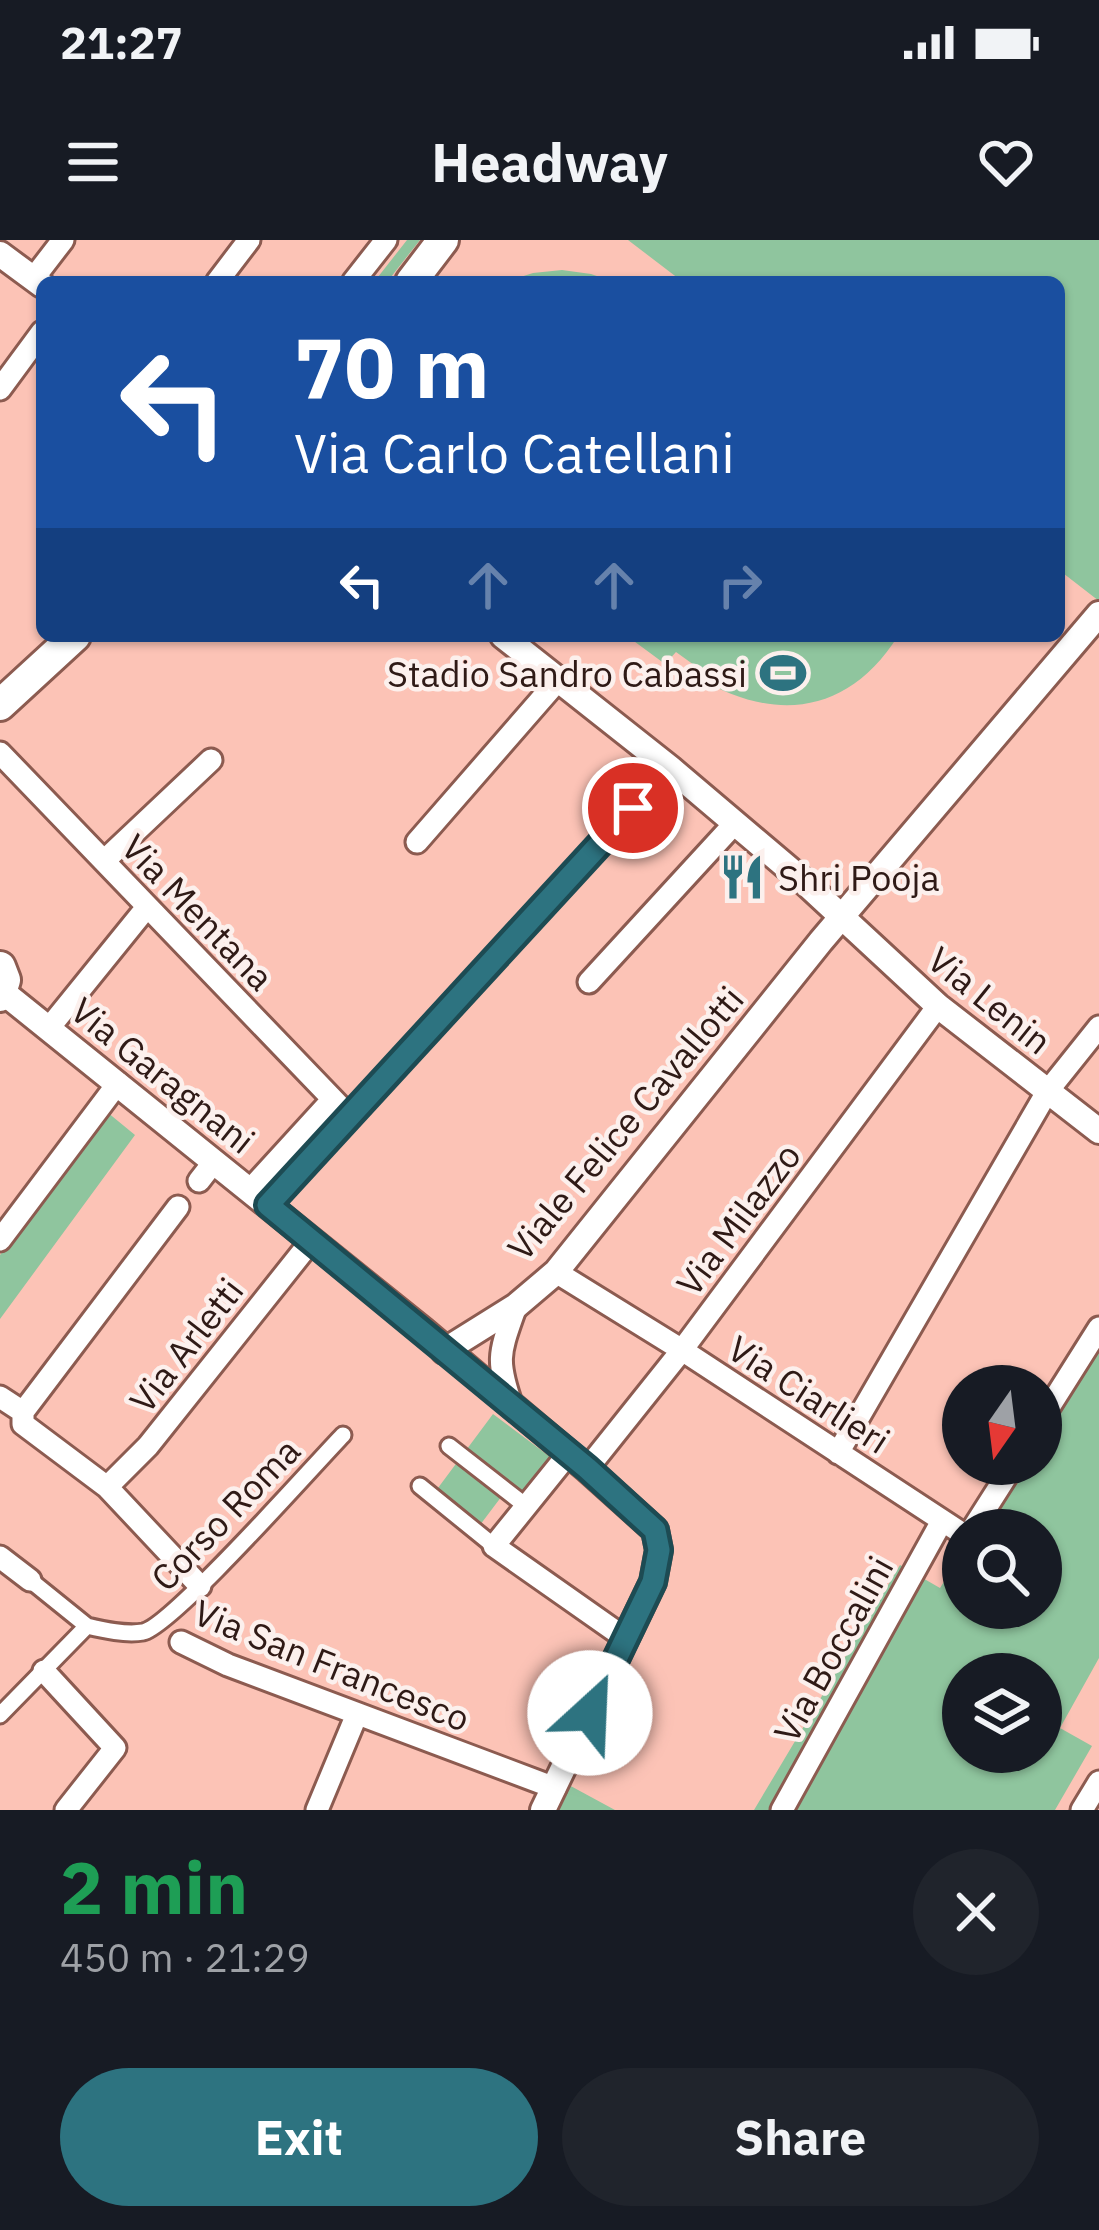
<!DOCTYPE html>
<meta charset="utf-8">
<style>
:root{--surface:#171b24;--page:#20242c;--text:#f1f3f6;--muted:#9ea1a6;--accent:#2d7380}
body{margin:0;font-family:"IBM Plex Sans",sans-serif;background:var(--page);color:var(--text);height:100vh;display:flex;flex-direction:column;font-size:45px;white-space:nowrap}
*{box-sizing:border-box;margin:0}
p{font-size:39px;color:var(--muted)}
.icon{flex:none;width:66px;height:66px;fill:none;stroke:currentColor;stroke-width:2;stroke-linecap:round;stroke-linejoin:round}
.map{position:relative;height:1570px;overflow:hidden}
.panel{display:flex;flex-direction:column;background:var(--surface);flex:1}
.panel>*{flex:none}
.banner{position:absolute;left:36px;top:36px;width:1029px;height:366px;border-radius:18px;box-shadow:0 3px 9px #0004;background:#1a4fa0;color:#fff;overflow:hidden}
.needle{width:78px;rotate:194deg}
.fabs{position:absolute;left:942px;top:1125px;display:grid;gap:24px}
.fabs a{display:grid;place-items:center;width:120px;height:120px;border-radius:50%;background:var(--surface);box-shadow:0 3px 9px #0004;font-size:60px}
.pin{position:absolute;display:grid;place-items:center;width:102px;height:102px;color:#fff;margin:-51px;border:6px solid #fff;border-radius:50%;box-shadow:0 3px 12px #0007}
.me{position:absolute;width:132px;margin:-66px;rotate:25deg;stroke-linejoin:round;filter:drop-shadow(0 0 9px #0008)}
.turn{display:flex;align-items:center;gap:42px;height:252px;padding:0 60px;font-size:54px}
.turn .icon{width:156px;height:156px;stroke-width:2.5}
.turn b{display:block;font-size:84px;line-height:102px}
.lanes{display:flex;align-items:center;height:114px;padding:0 60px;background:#0003;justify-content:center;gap:60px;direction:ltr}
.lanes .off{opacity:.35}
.round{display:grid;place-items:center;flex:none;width:126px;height:126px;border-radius:63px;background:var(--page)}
.head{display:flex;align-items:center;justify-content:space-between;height:204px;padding:0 60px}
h1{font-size:72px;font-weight:700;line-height:90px;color:#1e9e55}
.button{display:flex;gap:24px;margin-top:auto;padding:24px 60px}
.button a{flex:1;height:138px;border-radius:72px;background:var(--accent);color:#fff;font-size:48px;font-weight:700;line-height:138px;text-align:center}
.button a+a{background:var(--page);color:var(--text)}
.status{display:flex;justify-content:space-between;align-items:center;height:84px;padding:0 60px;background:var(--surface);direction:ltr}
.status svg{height:33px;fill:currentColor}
header{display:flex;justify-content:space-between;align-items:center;height:156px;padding:0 60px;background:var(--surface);font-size:54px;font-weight:700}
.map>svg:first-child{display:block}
.green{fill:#8fc59e;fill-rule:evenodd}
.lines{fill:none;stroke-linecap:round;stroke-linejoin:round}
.pedestrian-casing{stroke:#8c5b50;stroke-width:21}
.minor-casing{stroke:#8c5b50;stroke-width:27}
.tertiary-casing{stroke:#8c5b50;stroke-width:30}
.secondary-casing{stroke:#8c5b50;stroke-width:36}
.pedestrian{stroke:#fff;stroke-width:15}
.minor{stroke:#fff;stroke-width:21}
.tertiary{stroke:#fff;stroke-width:24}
.secondary{stroke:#fff;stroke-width:30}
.route-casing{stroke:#1d4b53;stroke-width:30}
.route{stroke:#2d7380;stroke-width:21}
.labels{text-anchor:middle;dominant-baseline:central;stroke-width:9;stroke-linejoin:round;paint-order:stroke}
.poi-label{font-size:36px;fill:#2f1a16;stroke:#fcf0ed;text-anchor:end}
.street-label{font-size:36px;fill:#2f1a16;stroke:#fcf0ed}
</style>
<div class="status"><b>21:27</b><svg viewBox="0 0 49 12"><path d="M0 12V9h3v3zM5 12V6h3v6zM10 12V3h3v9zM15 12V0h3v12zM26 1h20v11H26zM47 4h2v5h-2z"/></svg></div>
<header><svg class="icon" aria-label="menu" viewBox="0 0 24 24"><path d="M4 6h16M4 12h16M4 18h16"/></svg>Headway<svg class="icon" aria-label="heart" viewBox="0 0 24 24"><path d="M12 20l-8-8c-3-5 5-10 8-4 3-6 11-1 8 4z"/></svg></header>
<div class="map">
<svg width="1099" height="1570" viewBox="0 0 1099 1570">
<rect width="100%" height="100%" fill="#fcc3b6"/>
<!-- green -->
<path class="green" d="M 407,0 L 420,0 L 387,42 L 374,42 Z
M 628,0 L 1099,0 L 1099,361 L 1059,330 L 1059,42 L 683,42 Z
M 562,30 L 591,34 L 614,42 L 505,42 L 533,33 Z
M 627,396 L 898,396 C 848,475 774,483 697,437 L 701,430 L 676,412 L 665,424 Z
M 107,872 L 135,895 L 0,1079 L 0,1015 Z
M 1099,1100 L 1099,1418 L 1060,1488 L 1092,1506 L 1055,1570 L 754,1570 L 900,1325 L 940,1348 L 963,1312 L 963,1368 L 1041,1368 L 1041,1290 L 977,1290 L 1019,1224 L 1041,1224 L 1041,1190 ZM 963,1434 L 1041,1434 L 1041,1512 L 963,1512 Z
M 493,1174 L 553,1219 L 526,1254 L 511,1244 L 480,1285 L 435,1252 Z
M 567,1544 L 615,1570 L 553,1570 Z"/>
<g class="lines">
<!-- pedestrian casing -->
<g class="pedestrian-casing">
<path id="pedestrian" d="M 449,1206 L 526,1266
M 420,1246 L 494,1306
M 30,1340 L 87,1386
M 0,1475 L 87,1386 C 104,1390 126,1395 143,1392 C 172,1386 313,1226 343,1195"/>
</g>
<!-- minor casing -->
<g class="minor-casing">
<path id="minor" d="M 33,39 L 63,0
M 217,42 L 249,0
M 353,42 L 386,0
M 0,149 L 42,92
M 0,513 L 349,876
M 417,602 L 559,439
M 104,621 L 211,520
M 589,742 L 735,583
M 49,788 L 147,667
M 199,941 L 213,923
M 249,951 L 332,860
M 268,965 L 670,528
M 0,1000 L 118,843
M 556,1032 L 682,1110 L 963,1294
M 0,1157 L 23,1172 L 23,1184 L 107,1247 L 200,1346
M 512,1166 C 495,1118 500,1112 516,1066
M 23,1172 L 178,967
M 1041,1180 L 1099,1088
M 569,1213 L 494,1306 L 625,1398
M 838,1213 L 1047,852 L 1099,787
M 587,1229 L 682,1110 L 938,766
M 107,1247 L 148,1206 L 312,1000
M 972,1290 L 1014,1224
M 0,1317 L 30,1340
M 181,1402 L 228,1425 L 555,1548
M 44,1431 L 115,1508 L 66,1570
M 317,1570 L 357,1474
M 782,1570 L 942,1281
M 1082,1570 L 1099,1542"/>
</g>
<!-- tertiary casing -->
<g class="tertiary-casing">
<path id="tertiary" d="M 0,14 L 42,45
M 503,396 L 670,528 L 801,639 L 938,766 L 1099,891
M 3,752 L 424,1091 L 587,1229 L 655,1290 L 659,1310 L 653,1342 L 543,1570
M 444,1111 L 516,1066 L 556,1032 L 821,701 L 1099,374"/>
</g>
<!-- secondary casing -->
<g class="secondary-casing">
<path id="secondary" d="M 411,42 L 443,0
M 0,465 L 75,396
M 0,727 L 5,740 L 0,756"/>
</g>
<!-- pedestrian -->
<use href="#pedestrian" class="pedestrian"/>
<!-- minor -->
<use href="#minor" class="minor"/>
<!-- tertiary -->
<use href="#tertiary" class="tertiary"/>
<!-- secondary -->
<use href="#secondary" class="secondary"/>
</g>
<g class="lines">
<!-- route casing -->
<g class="route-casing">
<path id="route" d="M 590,1473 L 653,1342 L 659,1310 L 655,1290 L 587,1228 L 268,965 L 633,568"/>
</g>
<!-- route -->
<use href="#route" class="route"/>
</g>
<!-- icons -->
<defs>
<g id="stadium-bare" transform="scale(3.6)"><path d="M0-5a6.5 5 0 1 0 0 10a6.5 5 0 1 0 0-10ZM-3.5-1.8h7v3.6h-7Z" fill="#2d7380" stroke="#fcf0ed" stroke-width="2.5" paint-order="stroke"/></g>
<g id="restaurant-bare" transform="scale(3.6)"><path d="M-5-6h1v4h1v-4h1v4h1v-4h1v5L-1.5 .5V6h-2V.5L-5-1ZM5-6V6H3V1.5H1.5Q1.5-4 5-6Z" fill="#2d7380" stroke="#fcf0ed" stroke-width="2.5" paint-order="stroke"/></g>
</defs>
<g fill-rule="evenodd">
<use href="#stadium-bare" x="783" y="433"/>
<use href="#restaurant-bare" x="742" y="637"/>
</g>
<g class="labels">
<!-- poi labels -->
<g class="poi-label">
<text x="747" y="433">Stadio Sandro Cabassi</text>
<text x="778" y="637" text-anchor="start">Shri Pooja</text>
</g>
<!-- street labels -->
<g class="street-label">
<text transform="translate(198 672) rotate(46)">Via Mentana</text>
<text transform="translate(990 760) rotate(39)">Via Lenin</text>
<text transform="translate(163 835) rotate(39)">Via Garagnani</text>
<text transform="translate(625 883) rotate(-50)">Viale Felice Cavallotti</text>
<text transform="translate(738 979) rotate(-53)">Via Milazzo</text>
<text transform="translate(186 1105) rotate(-52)">Via Arletti</text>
<text transform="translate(809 1154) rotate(33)">Via Ciarlieri</text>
<text transform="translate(225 1274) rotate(-46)">Corso Roma</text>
<text transform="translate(833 1409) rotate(-61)">Via Boccalini</text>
<text transform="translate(332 1425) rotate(22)">Via San Francesco</text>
</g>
</g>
</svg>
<div class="fabs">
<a><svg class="needle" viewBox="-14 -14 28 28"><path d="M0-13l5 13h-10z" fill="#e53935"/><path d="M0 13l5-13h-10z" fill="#9ea1a6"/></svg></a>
<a><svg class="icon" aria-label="search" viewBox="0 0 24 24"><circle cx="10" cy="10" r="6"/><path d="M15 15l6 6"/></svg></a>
<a><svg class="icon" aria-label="layers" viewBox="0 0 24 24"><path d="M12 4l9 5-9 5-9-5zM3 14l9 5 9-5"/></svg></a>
</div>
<div class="pin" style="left:633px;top:568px;background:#d93025"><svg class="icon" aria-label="arrive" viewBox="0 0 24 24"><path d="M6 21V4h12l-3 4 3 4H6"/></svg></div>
<svg class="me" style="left:590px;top:1473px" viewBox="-20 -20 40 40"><circle r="19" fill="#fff"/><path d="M0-13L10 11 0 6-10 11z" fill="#2d7380"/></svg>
<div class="banner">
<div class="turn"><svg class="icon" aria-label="left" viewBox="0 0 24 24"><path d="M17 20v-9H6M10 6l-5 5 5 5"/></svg><div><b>70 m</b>Via Carlo Catellani</div></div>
<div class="lanes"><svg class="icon" aria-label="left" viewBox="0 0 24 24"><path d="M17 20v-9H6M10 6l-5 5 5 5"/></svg><svg class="icon off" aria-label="ahead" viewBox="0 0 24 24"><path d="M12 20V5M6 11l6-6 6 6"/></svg><svg class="icon off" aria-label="ahead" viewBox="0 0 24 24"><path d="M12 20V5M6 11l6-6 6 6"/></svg><svg class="icon off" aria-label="right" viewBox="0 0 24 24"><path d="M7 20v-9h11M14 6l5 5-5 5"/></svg></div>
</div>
</div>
<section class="panel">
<div class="head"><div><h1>2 min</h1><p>450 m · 21:29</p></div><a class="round"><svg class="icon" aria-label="close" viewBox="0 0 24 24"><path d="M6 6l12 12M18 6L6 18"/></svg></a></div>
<div class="button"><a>Exit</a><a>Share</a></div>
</section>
